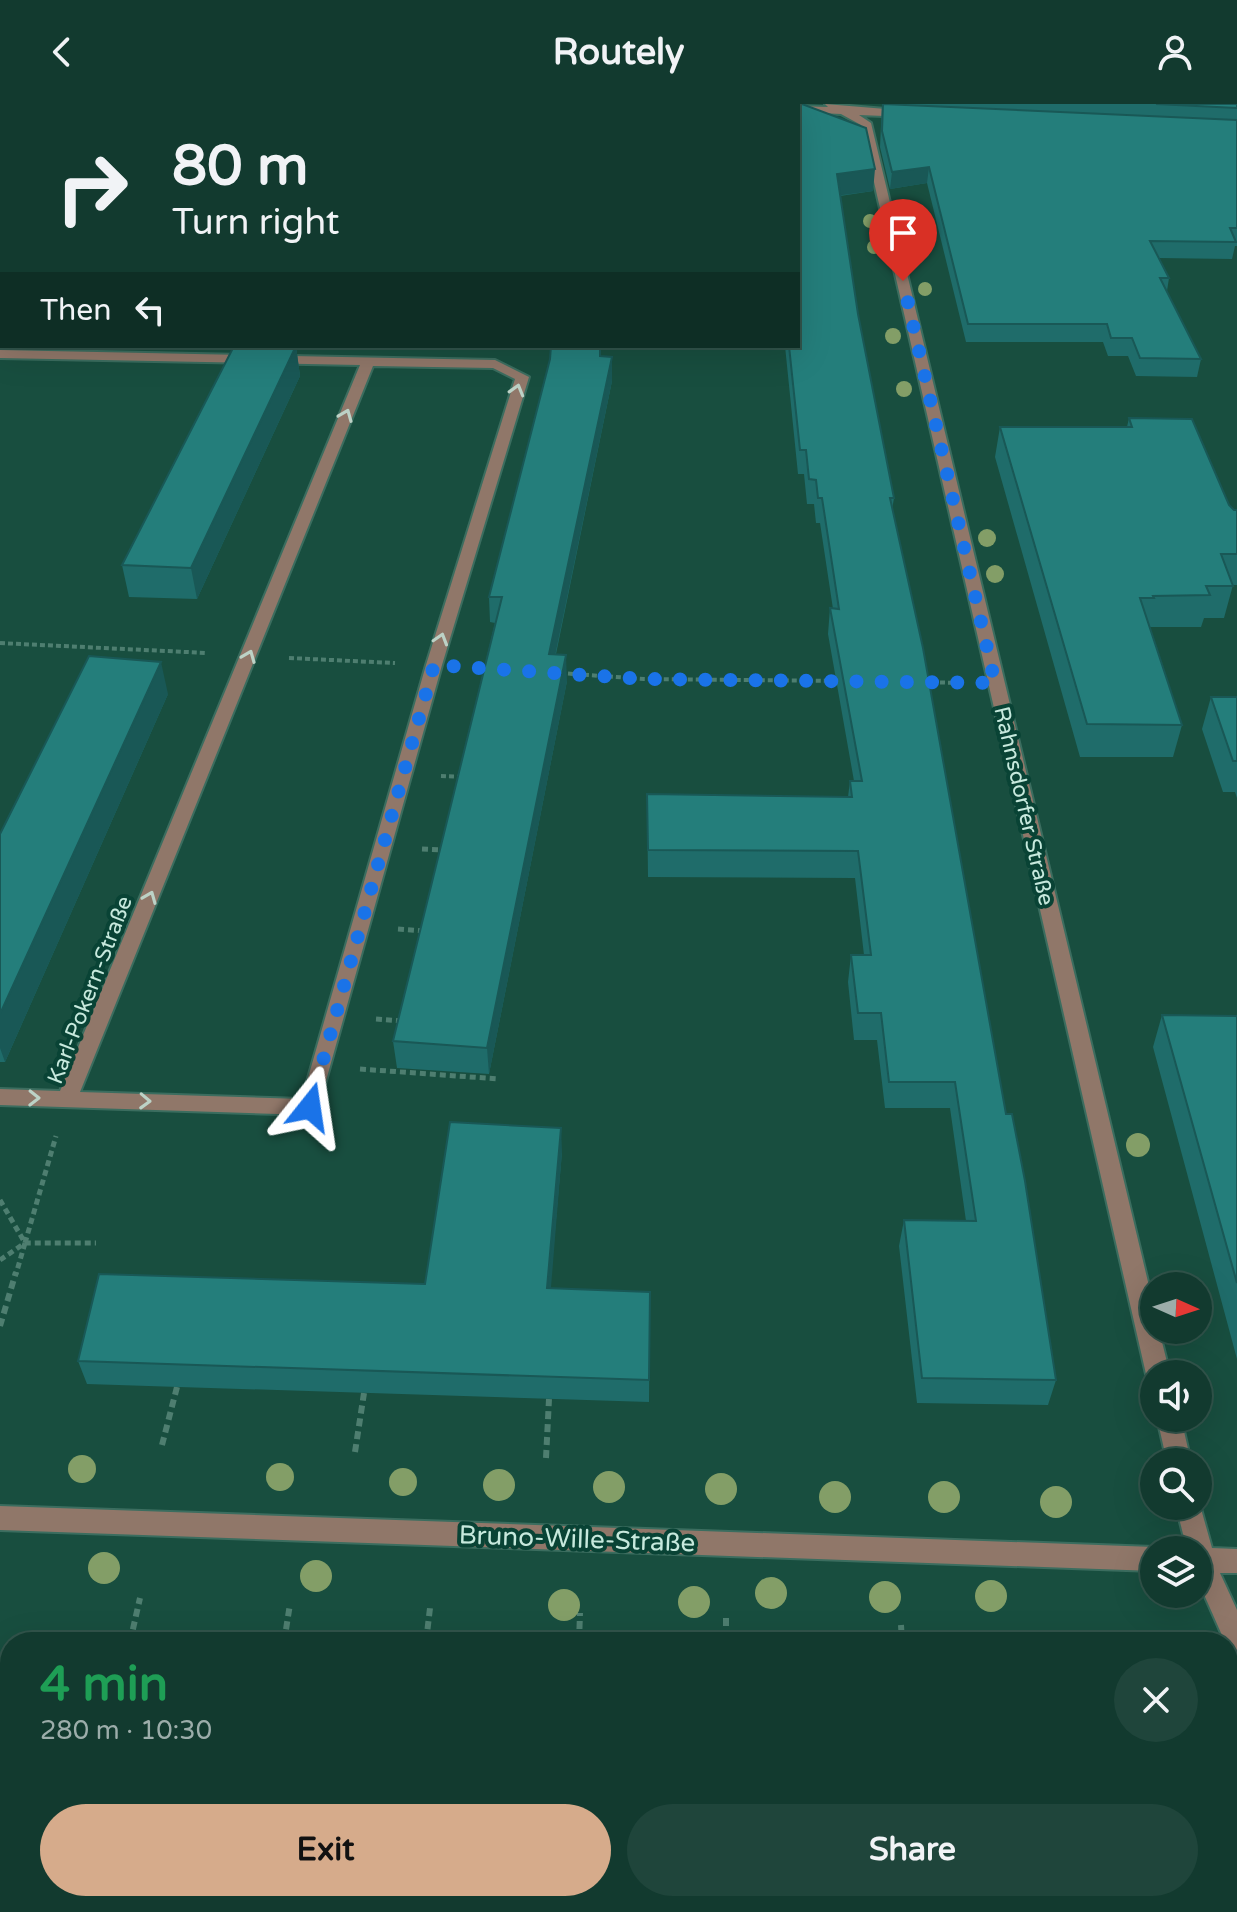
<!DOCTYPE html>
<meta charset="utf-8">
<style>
:root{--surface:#123a2f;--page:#1f453b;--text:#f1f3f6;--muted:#9cadaa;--line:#31544b;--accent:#d6ab8b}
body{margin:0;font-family:"Varela Round",sans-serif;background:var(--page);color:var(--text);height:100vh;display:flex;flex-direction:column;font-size:30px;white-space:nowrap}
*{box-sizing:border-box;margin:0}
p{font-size:26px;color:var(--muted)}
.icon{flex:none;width:44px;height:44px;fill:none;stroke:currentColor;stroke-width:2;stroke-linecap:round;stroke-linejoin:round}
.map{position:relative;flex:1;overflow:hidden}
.panel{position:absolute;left:0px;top:1528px;width:1238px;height:280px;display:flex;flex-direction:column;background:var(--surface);border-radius:32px 32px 0 0;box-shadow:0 8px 32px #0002,0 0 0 2px var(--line)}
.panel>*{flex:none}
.top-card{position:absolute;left:0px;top:0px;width:800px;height:244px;box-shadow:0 8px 32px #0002,0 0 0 2px var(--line);background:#123a2f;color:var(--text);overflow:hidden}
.needle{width:52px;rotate:93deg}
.controls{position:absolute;left:1140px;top:1168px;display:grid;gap:16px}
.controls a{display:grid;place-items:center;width:72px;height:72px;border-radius:50%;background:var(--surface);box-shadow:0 8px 32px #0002,0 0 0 2px var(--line);font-size:40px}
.pin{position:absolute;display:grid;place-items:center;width:68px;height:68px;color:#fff;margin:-82px -34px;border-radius:50% 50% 50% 0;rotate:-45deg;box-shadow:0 0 8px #0007}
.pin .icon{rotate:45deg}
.me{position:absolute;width:88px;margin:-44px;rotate:15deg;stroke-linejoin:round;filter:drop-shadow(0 0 6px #0008)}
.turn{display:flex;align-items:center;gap:28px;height:168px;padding:0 40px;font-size:36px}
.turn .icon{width:104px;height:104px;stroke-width:2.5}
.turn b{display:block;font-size:56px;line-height:68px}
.then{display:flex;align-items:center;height:76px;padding:0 40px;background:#0003;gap:16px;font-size:30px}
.round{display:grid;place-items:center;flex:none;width:84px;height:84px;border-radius:42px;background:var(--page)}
.summary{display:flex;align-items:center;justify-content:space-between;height:136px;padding:0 40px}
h1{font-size:48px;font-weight:700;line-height:60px;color:#1e9e55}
.button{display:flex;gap:16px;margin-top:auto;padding:16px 40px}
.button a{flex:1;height:92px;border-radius:48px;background:var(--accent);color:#111;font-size:32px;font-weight:700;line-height:92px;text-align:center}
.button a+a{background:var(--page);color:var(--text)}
header{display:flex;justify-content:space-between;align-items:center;height:104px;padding:0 40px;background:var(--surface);font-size:36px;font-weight:700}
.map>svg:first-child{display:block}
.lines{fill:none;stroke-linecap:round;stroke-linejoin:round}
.minor-casing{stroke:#3b6d5f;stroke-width:4}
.path-far2{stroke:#4e7e70;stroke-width:4;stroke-dasharray:5 3;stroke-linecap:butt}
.path-far1{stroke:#4e7e70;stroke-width:5;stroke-dasharray:6 4;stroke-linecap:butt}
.path{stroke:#4e7e70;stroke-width:6;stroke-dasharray:8 5;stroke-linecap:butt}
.minor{fill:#907769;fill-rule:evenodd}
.tree{fill:#839e67}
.wall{fill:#1f6c6a}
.shaded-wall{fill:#195856}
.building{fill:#247e7b;stroke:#195856;stroke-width:2}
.oneway{stroke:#bcd2c6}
.route{stroke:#1a73e8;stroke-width:14;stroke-dasharray:0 25.2}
.labels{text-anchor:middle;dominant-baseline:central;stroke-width:8;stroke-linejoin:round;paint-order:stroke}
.street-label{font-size:22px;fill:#c7e9dd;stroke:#094335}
.near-street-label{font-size:26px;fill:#c7e9dd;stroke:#094335}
</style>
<header><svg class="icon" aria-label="back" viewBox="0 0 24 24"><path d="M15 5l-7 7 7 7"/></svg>Routely<svg class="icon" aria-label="person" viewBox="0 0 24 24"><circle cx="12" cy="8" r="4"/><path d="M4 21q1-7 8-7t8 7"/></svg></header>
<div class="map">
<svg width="1237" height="1808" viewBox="0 0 1237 1808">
<rect width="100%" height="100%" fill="#184e3f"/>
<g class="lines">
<!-- minor casing -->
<g class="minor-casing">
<path id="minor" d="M 825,0 L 910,7 L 915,10 L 910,13 L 859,11 L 871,19 L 1154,1203 L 1154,1226 L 1159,1226 L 1170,1270 L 1154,1270 L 1154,1279 L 1146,1270 L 861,21 L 841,10 L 798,8 L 797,2 L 828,3 Z
M 0,246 L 495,256 L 529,273 L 442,561 L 317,1009 L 310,1011 L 0,1001 L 0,985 L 60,987 L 360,261 L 0,254 ZM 373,262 L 493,264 L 515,275 L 426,561 L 302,995 L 80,988 Z
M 1157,1314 L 1181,1314 L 1191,1358 L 1167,1358 Z
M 1198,1394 L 1212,1444 L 1237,1445 L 1237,1469 L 1220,1469 L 1237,1506 L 1237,1549 L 1228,1545 L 1228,1538 L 1225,1538 L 1198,1477 L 1198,1446 L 1187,1446 L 1176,1402 L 1198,1402 Z
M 0,1402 L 1154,1443 L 1162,1446 L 1154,1446 L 1154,1467 L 0,1426 Z"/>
</g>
<!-- path-far2 -->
<path class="path-far2" d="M 0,539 L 207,549
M 289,554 L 395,559
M 560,569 L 644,575 L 842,577
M 924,578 L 958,579
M 441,672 L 463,673"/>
<!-- path-far1 -->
<path class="path-far1" d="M 422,745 L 444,746
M 398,825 L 424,827
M 376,915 L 402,917
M 360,965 L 499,975
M 0,1096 L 25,1139 L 16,1170
M 25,1139 L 56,1032
M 0,1156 L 25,1139 L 96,1139"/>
<!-- path -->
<path class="path" d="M 0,1222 L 16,1168
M 162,1341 L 177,1283
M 355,1348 L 364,1289
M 546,1354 L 549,1295
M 726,1514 L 726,1538
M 901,1521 L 902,1538
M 130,1538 L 140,1494
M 284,1538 L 290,1500
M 426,1538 L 430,1504
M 579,1538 L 580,1509"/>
<!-- minor -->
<use href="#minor" class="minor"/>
</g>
<!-- trees -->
<g class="tree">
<circle cx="870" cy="117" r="7"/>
<circle cx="874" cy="143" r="7"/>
<circle cx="917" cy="153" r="7"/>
<circle cx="925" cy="185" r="7"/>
<circle cx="893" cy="232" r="8"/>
<circle cx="904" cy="285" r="8"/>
<circle cx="987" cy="434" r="9"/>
<circle cx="995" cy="470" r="9"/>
<circle cx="1138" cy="1041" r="12"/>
<circle cx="82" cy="1365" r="14"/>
<circle cx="280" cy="1373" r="14"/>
<circle cx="403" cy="1378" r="14"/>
<circle cx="499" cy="1381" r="16"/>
<circle cx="609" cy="1383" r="16"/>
<circle cx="721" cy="1385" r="16"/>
<circle cx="835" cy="1393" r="16"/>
<circle cx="944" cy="1393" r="16"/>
<circle cx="1056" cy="1398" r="16"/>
<circle cx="104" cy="1464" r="16"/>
<circle cx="316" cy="1472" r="16"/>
<circle cx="771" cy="1489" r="16"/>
<circle cx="991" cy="1492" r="16"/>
<circle cx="885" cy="1493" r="16"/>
<circle cx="694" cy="1498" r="16"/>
<circle cx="564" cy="1501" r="16"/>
</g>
<!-- wall -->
<path class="wall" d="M 0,0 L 172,0 L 171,2 L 2,2 L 2,5 L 0,5 Z
M 882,0 L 1237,0 L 1237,142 L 1235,142 L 1232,155 L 1159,154 L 1169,174 L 1167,187 L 1201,255 L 1197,273 L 1136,272 L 1128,252 L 1108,252 L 1103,238 L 966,238 L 927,79 L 890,85 L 880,43 Z
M 798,2 L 873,87 L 840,92 L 858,210 L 894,394 L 892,406 L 1056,1276 L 1048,1301 L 917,1299 L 899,1142 L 904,1116 L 966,1117 L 950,1004 L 885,1004 L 877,936 L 854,936 L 848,878 L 851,851 L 864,851 L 855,774 L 648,773 L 647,690 L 848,693 L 850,677 L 854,677 L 828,530 L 830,504 L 833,505 L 820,419 L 816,419 L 814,400 L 807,400 L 804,370 L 798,370 L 785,242 L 798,242 Z
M 296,242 L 300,272 L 197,495 L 129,493 L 122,461 Z
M 600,252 L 612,253 L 612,277 L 556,550 L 567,577 L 489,970 L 397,964 L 393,937 L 495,519 L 490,518 L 489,493 L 550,255 Z
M 1129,314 L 1234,406 L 1237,406 L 1237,481 L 1233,481 L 1224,514 L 1204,514 L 1201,523 L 1149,523 L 1182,621 L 1173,653 L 1080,653 L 995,353 L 1000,323 L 1127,323 Z
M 168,590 L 5,958 L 0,958 L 0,730 Z
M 1211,593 L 1237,593 L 1237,694 L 1235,688 L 1223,688 L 1202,625 Z
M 1162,911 L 1237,912 L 1237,1255 L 1153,943 Z
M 562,1048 L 550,1184 L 650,1188 L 649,1298 L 87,1280 L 78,1257 L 425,1180 Z
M 0,1552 L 10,1552 L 10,1747 L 0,1747 Z
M 853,1798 L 1022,1798 L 1024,1808 L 854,1808 Z"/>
<!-- shaded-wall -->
<path class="shaded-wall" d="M 929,63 L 927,79 L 890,85 L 892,68 Z
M 875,65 L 873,87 L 835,92 L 837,70 Z
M 296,242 L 300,272 L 197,495 L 191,464 Z
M 612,253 L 612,277 L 550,576 L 549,550 Z
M 566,551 L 567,577 L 489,970 L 487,944 Z
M 161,558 L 168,590 L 5,958 L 0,944 L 0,910 Z
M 561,1024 L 562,1048 L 549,1208 L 547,1184 Z"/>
<!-- building -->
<path class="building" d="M 50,0 L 163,0 L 162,2 L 48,2 Z
M 247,0 L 802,0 L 866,24 L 875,65 L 837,70 L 858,210 L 894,394 L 890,394 L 923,544 L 1006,1010 L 1012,1010 L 1025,1077 L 1056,1276 L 922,1274 L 904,1116 L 976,1117 L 955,978 L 889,978 L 881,909 L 858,909 L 851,851 L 871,851 L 858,747 L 648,746 L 647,690 L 852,693 L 850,677 L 862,677 L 830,504 L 839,505 L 822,394 L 818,394 L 816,376 L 809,375 L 806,346 L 800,346 L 789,242 L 798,242 L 798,2 L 246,2 Z
M 883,0 L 1237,16 L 1237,124 L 1230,124 L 1236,138 L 1150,137 L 1169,174 L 1160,174 L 1201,255 L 1140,254 L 1132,234 L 1111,234 L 1107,220 L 968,220 L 929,63 L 892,68 L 882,27 Z
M 1156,0 L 1237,0 L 1237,4 Z
M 234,242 L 296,242 L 191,464 L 122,461 Z
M 551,242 L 600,242 L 600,252 L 612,253 L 549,550 L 566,551 L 487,944 L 393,937 L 502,493 L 489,493 L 550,255 Z
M 1129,314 L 1192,315 L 1229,401 L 1234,406 L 1237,406 L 1237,450 L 1221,450 L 1233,482 L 1206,482 L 1210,491 L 1153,492 L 1154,494 L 1140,494 L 1182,621 L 1087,620 L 1000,323 L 1132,323 Z
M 89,552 L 161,558 L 0,910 L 0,730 Z
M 1211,593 L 1237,593 L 1237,657 L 1233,657 Z
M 1162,911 L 1237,912 L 1237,1179 Z
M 450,1018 L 561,1024 L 547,1184 L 650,1188 L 649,1276 L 78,1257 L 99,1170 L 425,1180 Z
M 0,1552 L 10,1552 L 10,1727 L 0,1727 Z
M 860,1798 L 1022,1798 L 1024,1808 L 861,1808 Z"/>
<!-- one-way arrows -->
<defs><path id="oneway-chevron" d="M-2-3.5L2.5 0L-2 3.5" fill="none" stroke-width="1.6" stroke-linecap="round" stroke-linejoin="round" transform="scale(2)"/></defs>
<g class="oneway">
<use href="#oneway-chevron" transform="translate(517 286) rotate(-74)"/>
<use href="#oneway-chevron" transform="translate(346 311) rotate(-68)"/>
<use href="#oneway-chevron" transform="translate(441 535) rotate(-73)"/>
<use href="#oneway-chevron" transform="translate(249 552) rotate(-68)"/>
<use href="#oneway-chevron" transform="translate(150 793) rotate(-68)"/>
<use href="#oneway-chevron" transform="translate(34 994) rotate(1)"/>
<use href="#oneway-chevron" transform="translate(145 997) rotate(2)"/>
</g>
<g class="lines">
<!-- route -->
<path class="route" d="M 310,1003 L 434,561 L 644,575 L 995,579 L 903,177"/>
</g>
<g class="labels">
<!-- street labels -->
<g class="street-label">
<text transform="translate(1024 702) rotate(77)">Rahnsdorfer Straße</text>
<text transform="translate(90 886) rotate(-69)">Karl-Pokern-Straße</text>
</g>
<!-- near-street labels -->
<g class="near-street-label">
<text transform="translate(577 1435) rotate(2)">Bruno-Wille-Straße</text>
</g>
</g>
</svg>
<div class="controls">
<a><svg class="needle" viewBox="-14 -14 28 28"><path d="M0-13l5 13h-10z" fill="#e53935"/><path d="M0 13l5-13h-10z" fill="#9cadaa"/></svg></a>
<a><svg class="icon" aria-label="sound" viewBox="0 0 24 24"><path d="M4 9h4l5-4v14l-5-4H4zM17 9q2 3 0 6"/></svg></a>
<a><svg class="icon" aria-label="search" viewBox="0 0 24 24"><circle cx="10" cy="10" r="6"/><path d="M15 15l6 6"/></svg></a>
<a><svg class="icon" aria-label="layers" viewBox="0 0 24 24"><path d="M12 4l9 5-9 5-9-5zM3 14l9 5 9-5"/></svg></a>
</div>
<div class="pin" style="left:903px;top:177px;background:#d93025"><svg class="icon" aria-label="arrive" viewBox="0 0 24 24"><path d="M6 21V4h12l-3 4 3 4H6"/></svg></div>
<svg class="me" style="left:310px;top:1003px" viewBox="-20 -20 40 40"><path d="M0-17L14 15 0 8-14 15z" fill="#1a73e8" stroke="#fff" stroke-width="4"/></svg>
<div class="top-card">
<div class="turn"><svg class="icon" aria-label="right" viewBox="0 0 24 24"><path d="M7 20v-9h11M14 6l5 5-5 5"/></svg><div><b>80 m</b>Turn right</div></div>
<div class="then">Then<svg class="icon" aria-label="left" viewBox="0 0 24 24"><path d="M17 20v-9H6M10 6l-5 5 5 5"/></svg></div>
</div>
<section class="panel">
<div class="summary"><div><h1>4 min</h1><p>280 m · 10:30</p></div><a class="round"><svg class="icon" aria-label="close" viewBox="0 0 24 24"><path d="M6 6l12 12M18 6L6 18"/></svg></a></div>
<div class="button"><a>Exit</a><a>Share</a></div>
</section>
</div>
